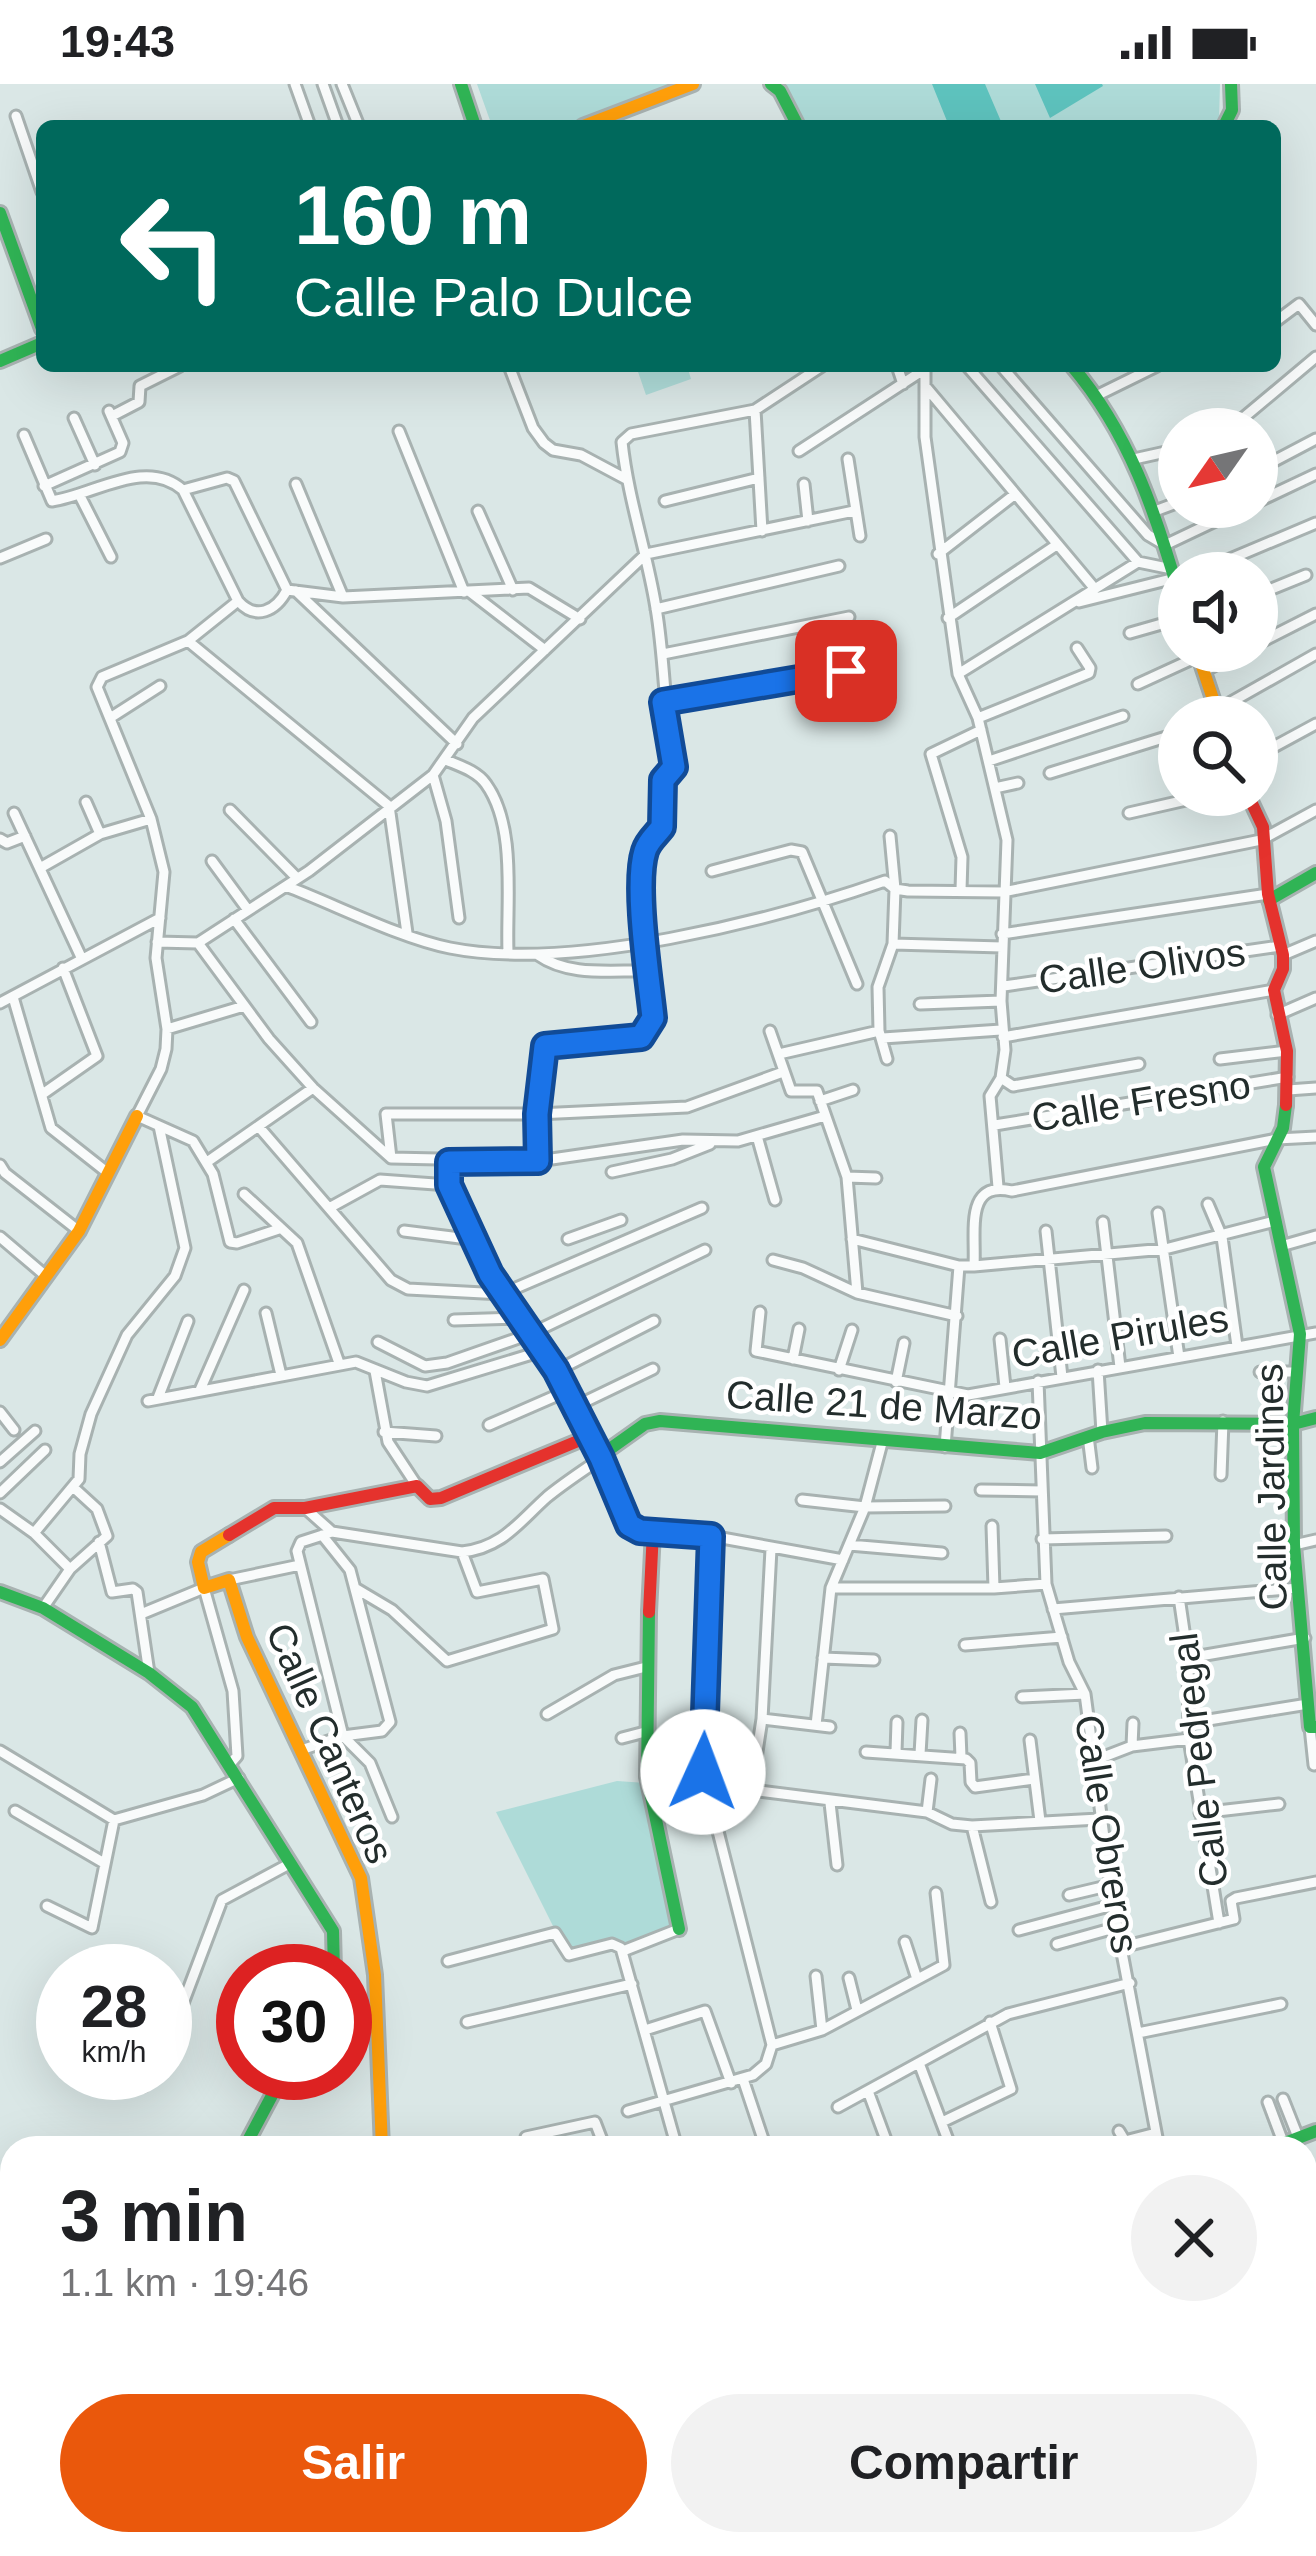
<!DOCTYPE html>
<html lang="es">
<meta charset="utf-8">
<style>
:root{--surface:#fff;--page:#f2f2f2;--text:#202124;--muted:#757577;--accent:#ea580c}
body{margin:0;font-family:Arial,sans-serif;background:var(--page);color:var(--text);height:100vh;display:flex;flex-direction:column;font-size:45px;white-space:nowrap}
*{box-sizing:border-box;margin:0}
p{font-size:39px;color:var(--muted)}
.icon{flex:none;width:66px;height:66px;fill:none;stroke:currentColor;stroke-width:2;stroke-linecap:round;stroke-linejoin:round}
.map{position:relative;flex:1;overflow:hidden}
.drawer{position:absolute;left:0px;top:2052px;width:1317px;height:420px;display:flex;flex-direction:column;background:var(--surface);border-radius:36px 36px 0 0;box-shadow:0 12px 48px #0002}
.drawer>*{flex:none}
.top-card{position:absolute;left:36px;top:36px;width:1245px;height:252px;border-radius:18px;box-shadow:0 12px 48px #0002;background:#00695c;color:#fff;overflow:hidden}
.needle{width:78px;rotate:236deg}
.controls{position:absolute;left:1158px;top:324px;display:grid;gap:24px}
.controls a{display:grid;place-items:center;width:120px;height:120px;border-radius:50%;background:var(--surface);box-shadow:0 12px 48px #0002;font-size:60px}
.speed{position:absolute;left:36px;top:1860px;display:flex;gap:24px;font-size:60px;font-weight:700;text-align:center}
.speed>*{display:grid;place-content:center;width:156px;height:156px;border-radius:50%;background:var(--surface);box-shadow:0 12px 48px #0002;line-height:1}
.speed small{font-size:30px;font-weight:400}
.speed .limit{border:18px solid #d22;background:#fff;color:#111}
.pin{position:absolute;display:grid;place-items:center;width:102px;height:102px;color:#fff;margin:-51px;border-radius:24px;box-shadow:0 6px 18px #0006}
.me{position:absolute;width:132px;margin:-66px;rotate:2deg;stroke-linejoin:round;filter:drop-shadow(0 0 9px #0008)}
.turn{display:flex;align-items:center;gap:42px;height:252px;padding:0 60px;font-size:54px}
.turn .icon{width:156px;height:156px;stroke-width:2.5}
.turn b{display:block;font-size:84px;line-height:102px}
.round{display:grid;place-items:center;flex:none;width:126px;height:126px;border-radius:63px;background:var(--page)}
.summary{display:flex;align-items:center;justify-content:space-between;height:204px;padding:0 60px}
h1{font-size:72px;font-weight:600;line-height:90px}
.action{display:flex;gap:24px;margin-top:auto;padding:24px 60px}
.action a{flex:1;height:138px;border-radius:72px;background:var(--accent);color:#fff;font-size:48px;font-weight:600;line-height:138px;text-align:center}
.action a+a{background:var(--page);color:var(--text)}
.status{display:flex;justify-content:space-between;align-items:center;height:84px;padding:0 60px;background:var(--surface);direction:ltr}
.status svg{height:33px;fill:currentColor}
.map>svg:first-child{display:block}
.green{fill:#aedbd8}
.water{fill:#5ec3be}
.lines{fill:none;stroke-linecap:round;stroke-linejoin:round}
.street-casing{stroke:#a8b2b1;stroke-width:15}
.fast-casing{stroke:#a8b2b1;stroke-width:18}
.slow-casing{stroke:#a8b2b1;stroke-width:18}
.jam-casing{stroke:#a8b2b1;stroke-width:18}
.street{stroke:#f9fbfb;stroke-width:9}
.fast{stroke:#30b455;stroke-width:12}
.slow{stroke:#ff9f0a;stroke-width:12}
.jam{stroke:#e5322d;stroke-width:12}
.route-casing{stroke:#114b97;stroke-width:30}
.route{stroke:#1a73e8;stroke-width:21}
.labels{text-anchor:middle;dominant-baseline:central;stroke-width:9;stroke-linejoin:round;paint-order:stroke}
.street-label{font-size:39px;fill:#232d2c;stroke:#fff}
</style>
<div class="status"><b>19:43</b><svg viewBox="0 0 49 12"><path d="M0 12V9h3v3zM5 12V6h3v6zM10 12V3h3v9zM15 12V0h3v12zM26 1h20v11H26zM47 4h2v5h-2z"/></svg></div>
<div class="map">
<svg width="1316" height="2472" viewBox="0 0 1316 2472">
<rect width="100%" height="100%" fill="#dae7e6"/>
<!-- green -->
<path class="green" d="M 477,0 L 680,0 L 569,42 L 492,42 Z
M 771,0 L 1220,0 L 1219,36 L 1214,42 L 794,42 Z
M 636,282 L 687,282 L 691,295 L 646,311 Z
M 617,1697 L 646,1699 L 679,1845 L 623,1867 L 568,1872 L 496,1728 Z"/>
<!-- water -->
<path class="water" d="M 932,0 L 985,0 L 1003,42 L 949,42 Z
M 1035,0 L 1102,0 L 1103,2 L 1050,34 Z"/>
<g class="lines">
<!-- street casing -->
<g class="street-casing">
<path id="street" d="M 295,0 L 310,42
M 323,0 L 338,42
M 342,0 L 359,42
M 16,32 L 42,108
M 1275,238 L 1299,220 L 1316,241
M 509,282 L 533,344 L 544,359 L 553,366 L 581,371 L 626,395
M 897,282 L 903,300
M 967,282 L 1138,478
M 1001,282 L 1148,451 L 1165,461 L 1245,423
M 925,285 L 925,353 L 958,590 L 978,634 L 1007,756 L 1001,917 L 1005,966 L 1001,994 L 1013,1002 L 1139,980
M 925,302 L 1095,505
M 1098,311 L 1157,282
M 755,326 L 762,447
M 112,332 L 139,318 L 140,302 L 180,282
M 74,334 L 95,381
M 1230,345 L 1316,273
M 399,347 L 464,508
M 24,351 L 52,417 C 94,411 146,373 183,406 L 238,517 C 256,537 276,527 287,506
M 799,367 L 925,285
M 848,375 L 860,452
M 1134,375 L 1179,365
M 1257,386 L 1316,355
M 296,400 L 343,513
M 804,400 L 808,437
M 44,402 L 120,368 L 123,359 L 109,327
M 183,406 L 227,394 L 234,397 L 287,506
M 79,410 L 111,473
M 665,417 L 759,394
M 1257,418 L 1316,390
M 478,427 L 513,506
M 1155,427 L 1179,418
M 646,470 L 854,427
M 938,470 L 1014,411
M 0,474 L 46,455
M 1197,489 L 1316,439
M 287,506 L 343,513 L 529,504 L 580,535
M 296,507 L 457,660
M 470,508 L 545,566
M 1257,511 L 1306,491
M 238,517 L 188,557 L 102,593 L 97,603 L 151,735 L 164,788 L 156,874 L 167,945 L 166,965 L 161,985 L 137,1032 L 193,1057 L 213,1090 L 230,1158 L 237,1159 L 279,1145
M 1079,518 L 1175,494
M 656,525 L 839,482
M 948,534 L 1055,462
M 1130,549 L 1179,535
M 188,557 L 389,722 L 407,849
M 1257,560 L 1316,530
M 663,570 L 849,533
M 1204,587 L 1243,567
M 958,590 L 1138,478 L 1172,485
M 1138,600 L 1199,572
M 663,618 L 846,587
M 1217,626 L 1316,570
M 110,634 L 160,602
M 978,634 L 1089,589 L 1090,584 L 1077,564
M 1257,672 L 1316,640
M 446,676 C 460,682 477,687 486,700 C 517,743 506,818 508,868
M 989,677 L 1123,632
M 1050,689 L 1179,649
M 433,691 L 446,737 L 459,834
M 995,704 L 1018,699
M 86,718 L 100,750
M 230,726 L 297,794
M 14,729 L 81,873
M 1129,729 L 1208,711
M 0,755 L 7,759 L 25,752
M 212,777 L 248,826
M 40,784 L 100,750 L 151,735
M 712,787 L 791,766 L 802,768 L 857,900
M 286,802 C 336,821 400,854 450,864 C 571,888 770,837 885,797 L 895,805 L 908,807 L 1003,808 L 1261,756 L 1316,726
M 961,806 L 962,773 L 931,670 L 981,646
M 234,835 L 311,938
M 1002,850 L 1268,810
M 157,858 L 198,859 L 309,787 L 433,691 L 473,634 L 646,470
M 198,859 L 269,955 L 313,1004 L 391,1074
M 893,860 L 1002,863
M 538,871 C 569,893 611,886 649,887
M 1283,871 L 1316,857
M 1004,902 L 1280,862
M 13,913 L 51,1044 L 108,1089
M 0,919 L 160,834
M 920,920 L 1001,917
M 1277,931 L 1316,914
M 167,945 L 244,922
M 770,947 L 791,1007 L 817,1007 L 847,1093 L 857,1209
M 1003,953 L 1274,906
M 883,954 L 1001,946
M 779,970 L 879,947
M 887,975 L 879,947 L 878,903 L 893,860 L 895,805 L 890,752
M 1220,975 L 1287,967
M 1288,1006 L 1316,1004
M 44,1009 L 97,972 L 63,884
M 820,1017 L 853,1006
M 995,1041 L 1288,993
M 259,1043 L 391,1196 L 408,1205 L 502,1210 L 702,1124
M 757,1052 L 775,1116
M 391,1074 L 386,1030 L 537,1030 L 687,1023 L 783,988
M 391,1074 L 538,1077 L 683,1056 L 738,1057 L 825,1032
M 538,1077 L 537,1030 L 545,962 L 641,953 C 668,927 630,810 645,766 C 649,757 656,751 662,743 L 663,696 L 674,683 C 664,630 665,577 656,524 C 647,468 628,415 622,358 L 631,350 L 755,326 L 822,282
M 207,1078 L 313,1004
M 449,1078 C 450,1143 520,1232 555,1285 C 569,1306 579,1329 590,1352
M 0,1081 L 5,1089 L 79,1147
M 612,1088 L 672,1075 L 710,1060
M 847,1093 L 876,1094
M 998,1103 L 990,1012 L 1001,994
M 244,1110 L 297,1159 L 339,1279
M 1208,1120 L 1222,1153 L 1237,1262
M 329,1124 L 380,1096 L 449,1101
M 1158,1129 L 1179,1273
M 1103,1138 L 1120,1283
M 404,1147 L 476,1156
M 1046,1147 L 1062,1293
M 0,1153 L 47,1193
M 568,1155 L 621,1136
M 852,1155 L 959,1182 L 974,1182 L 1165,1165 L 1275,1137
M 1281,1162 L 1316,1152
M 773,1176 L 803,1184 L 857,1209 L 957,1232
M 974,1182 C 976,1148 964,1096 1012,1107 L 1277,1055 L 1316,1053
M 760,1228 L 756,1267 L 968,1311 L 1316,1249
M 266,1229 L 281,1291
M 454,1236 L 518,1234
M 1000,1255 L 1005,1303
M 378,1258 L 425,1282 L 447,1279 L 530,1250 L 705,1166
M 793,1275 L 799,1245
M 839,1286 L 852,1246
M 1098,1286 L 1102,1348
M 375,1287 L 388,1358 L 417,1402
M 556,1287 L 654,1237
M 1260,1288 L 1297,1288
M 1038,1297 L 1046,1500 L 1069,1578 L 1085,1610 L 1113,1821 L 1159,2064
M 896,1298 L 904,1259
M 200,1306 L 244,1206
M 158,1314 L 188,1237
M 148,1317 L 356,1278 L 406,1298 L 427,1302 L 542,1267
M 576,1322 L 653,1285
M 0,1328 L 14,1346
M 489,1341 L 567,1307
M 384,1348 L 436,1352
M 1088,1352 L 1092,1384
M 945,1363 L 959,1182
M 0,1378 L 35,1347
M 1221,1391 L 1223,1337
M 981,1406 L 1042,1407
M 0,1409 L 45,1366
M 802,1416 L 865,1423 L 945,1422
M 305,1424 L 332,1448 L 462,1468 C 502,1464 519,1438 547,1413 C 564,1399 583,1387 601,1374
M 0,1425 L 34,1449 L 70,1485
M 992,1442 L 994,1504
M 653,1447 L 711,1452 L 843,1476
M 332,1448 L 301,1458 L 297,1467 L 343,1652 L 370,1679 L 392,1733
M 34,1449 L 79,1395 L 80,1370 L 91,1330 L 127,1251 L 175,1192 L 185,1164 L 159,1042
M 711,1452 L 703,1688 L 772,1961
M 1042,1455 L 1166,1452
M 99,1458 L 112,1508 L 133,1505 L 137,1508 L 149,1589
M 849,1461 L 942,1469
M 1294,1461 L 1316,1456
M 229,1496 L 300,1481
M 355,1504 L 392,1526 L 447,1577 L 553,1545 L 543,1495 L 477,1508 L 462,1468
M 831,1504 L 994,1504 L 1046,1500
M 1179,1513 L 1188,1574 L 1189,1655 L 1219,1839
M 43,1524 L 70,1485 L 107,1452 L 97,1425 L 73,1403
M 1053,1525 L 1298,1504
M 141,1530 L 204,1504 L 233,1607 L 237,1672 L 230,1680
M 965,1561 L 1062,1553
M 823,1574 L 874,1576
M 1188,1574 L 1305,1554
M 1022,1613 L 1085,1610
M 547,1630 L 614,1591 L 646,1583
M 762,1635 L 830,1643
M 1190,1639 L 1308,1620
M 816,1641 L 831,1504 L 865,1423 L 883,1355
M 1310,1643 L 1314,1681
M 960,1649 L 961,1673
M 622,1654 L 645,1648
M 1030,1656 L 1040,1737
M 1132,1662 L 1133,1639
M 301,1666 L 343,1652 L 382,1647 L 390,1638 L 350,1486 L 322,1451
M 0,1667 L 114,1736 L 203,1711 L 239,1694
M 866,1668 L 966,1675 L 970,1679 L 971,1698 L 975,1703 L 1034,1695
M 896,1668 L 897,1638
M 920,1670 L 922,1636
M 1093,1677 L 1132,1662 L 1189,1655
M 647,1693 L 927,1728 L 952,1740 L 972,1742 L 1099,1735
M 751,1707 L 762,1635 L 771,1465
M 830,1719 L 837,1781
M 15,1727 L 104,1779
M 927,1728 L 931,1695
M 1200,1729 L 1279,1720
M 972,1742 L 991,1818
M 1069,1811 L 1111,1801
M 47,1822 L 92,1844 L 114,1736
M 1019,1846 L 1113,1821
M 905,1858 L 917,1895
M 1057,1860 L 1118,1843
M 1122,1863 L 1234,1835 L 1231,1817 L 1236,1814 L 1316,1798
M 623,1867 L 679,1845
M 448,1877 L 555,1849 L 569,1871 L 612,1860 L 621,1864 L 677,2064
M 816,1892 L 822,1946
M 849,1894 L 857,1926
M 467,1938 L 632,1900
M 645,1946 L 705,1927 L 731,1999
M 1138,1949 L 1281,1920
M 772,1961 L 822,1946 L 944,1881 L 936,1809
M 165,1967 L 222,1816 L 291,1779
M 919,1979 L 951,2064
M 743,1995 L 766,2064
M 144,2002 L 152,1989
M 868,2007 L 889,2064
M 1283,2015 L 1298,2053
M 1268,2018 L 1283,2058
M 838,2023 L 1008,1930 L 1130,1899
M 628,2027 L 753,1991 L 766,1980 L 772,1961
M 942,2038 L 1011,2005 L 990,1938
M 1119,2047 L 1125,2057 L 1156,2049
M 526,2053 L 595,2038 L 605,2064
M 1305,2200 L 1316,2196
M 1305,2240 L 1307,2244
M 0,2283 L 12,2247
M 0,2329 L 12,2333
M 1305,2349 L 1316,2376
M 1305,2421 L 1316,2416
M 811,2460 L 812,2472
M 896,2460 L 898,2470
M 1237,2460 L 1242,2472
M 1288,2460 L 1293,2472
M 643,2468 L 643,2472
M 1,2472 L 9,2448
M 60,2472 L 65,2460
M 507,2472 L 507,2460"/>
</g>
<!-- fast casing -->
<g class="fast-casing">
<path id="fast" d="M 461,0 L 475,42
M 771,0 L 780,7 L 798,42
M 1224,42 L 1232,26 L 1231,0
M 0,129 L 42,245
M 0,277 L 42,259
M 1072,282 C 1129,349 1155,427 1179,510
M 1269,816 L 1316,789
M 1286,1021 L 1283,1044 L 1264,1083 L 1300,1250 L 1293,1340 L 1294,1461 L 1310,1643 L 1316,1643
M 600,1372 L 645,1340 L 660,1337 L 1040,1369 L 1102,1348 L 1145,1339 L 1293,1340 L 1316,1334
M 0,1508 L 43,1524 L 149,1589 L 192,1623 L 333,1847 L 334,1887
M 649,1528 L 647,1693 L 679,1845
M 244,2064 L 284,1989
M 1272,2064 L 1316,2047
M 738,2460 L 738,2472
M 372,2472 L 373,2460"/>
</g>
<!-- slow casing -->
<g class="slow-casing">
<path id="slow" d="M 583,42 L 693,0
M 1197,567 L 1219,633
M 0,1256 L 79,1147 L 137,1032
M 229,1451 L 201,1468 L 198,1478 L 204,1504 L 229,1496 L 247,1553 L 361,1794 L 375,1891 L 382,2064
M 0,2102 L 12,2107
M 1089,2460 L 1093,2472"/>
</g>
<!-- jam casing -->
<g class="jam-casing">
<path id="jam" d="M 1248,711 L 1263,743 L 1268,810 L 1283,871 L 1283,885 L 1274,906 L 1287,967 L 1286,1021
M 229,1451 L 274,1424 L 305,1424 L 417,1402 L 430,1415 L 441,1414 L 590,1352 L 629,1440 L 635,1446 L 653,1447 L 649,1528
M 962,2460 L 966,2472"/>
</g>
<!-- street -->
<use href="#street" class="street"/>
<!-- fast -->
<use href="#fast" class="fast"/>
<!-- slow -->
<use href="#slow" class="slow"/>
<!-- jam -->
<use href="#jam" class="jam"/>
</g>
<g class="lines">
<!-- route casing -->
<g class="route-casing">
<path id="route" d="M 703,1688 L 711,1452 L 640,1447 L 629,1441 L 601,1374 L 556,1286 L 490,1190 L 449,1101 L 449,1078 L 538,1077 L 537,1030 L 545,962 L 641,953 L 653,934 C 649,895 634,801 645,767 C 648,757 656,751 662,743 L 663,696 L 674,683 L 663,618 L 846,587"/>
</g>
<!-- route -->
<use href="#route" class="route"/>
</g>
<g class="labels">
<!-- street labels -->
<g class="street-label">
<text transform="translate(1142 882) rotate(-8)">Calle Olivos</text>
<text transform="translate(1141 1017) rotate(-9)">Calle Fresno</text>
<text transform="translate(1120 1252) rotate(-10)">Calle Pirules</text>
<text transform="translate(884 1321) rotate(4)">Calle 21 de Marzo</text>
<text transform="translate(1271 1403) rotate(-91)">Calle Jardines</text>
<text transform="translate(330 1659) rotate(66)">Calle Canteros</text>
<text transform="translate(1199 1676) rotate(-97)">Calle Pedregal</text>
<text transform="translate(1107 1750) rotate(81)">Calle Obreros</text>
</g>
</g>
</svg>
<div class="controls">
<a><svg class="needle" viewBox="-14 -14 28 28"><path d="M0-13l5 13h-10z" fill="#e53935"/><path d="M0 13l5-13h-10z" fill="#757577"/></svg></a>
<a><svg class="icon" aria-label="sound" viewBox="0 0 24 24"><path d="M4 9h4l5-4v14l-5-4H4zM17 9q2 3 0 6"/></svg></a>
<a><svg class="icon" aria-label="search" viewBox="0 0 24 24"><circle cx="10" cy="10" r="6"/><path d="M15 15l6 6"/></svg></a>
</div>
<div class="speed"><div>28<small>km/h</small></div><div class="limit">30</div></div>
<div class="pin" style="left:846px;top:587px;background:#d93025"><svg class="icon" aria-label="arrive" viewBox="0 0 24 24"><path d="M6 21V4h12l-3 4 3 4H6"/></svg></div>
<svg class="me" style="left:703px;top:1688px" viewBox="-20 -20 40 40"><circle r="19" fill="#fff"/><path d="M0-13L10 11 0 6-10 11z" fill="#1a73e8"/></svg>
<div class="top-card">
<div class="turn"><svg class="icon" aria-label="left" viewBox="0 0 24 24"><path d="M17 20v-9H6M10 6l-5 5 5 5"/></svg><div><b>160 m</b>Calle Palo Dulce</div></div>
</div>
<section class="drawer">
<div class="summary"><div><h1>3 min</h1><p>1.1 km · 19:46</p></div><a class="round"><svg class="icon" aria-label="close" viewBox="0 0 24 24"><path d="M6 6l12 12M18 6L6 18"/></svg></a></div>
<div class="action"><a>Salir</a><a>Compartir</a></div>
</section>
</div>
